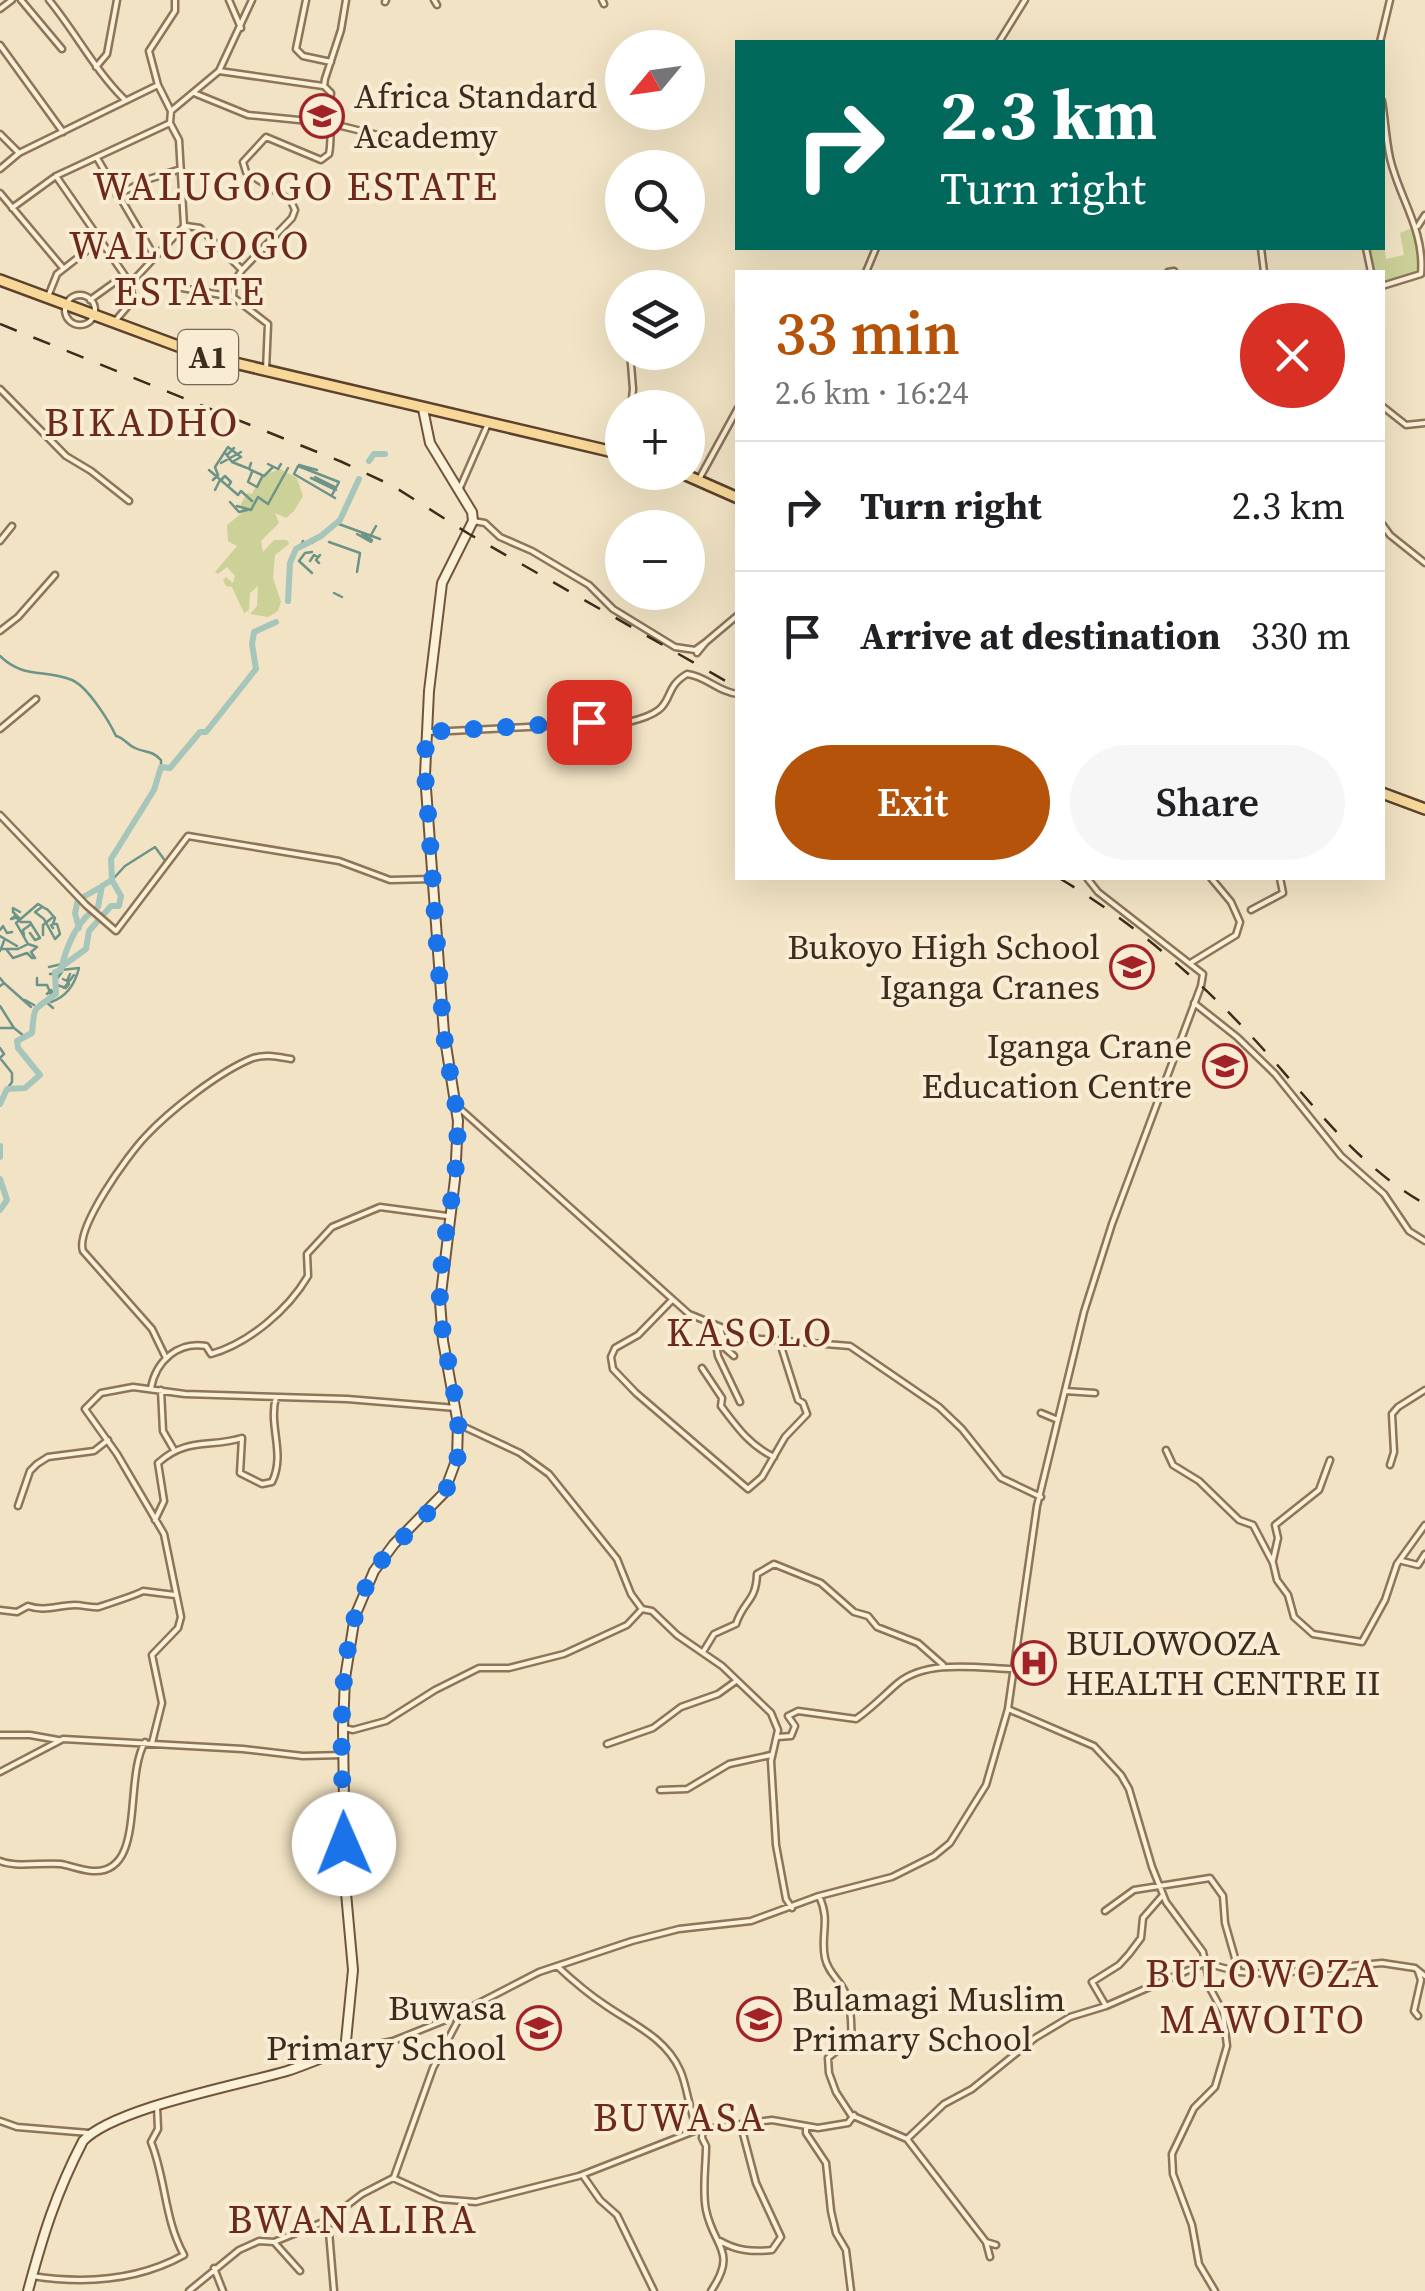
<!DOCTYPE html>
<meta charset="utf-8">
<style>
:root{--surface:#fff;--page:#f6f6f6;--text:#202124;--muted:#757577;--line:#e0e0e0;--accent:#b45309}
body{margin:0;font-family:"Source Serif 4",serif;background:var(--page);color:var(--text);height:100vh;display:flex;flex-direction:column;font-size:38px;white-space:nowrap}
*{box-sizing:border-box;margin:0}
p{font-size:32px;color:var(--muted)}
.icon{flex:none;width:55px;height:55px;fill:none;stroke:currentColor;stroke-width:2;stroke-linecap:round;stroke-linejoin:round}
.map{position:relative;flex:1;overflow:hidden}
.side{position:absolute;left:735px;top:270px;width:650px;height:610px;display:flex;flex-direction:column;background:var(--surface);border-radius:0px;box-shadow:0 10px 40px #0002}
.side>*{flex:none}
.guide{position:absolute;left:735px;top:40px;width:650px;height:210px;border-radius:0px;box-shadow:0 10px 40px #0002;background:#00695c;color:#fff;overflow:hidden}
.needle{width:65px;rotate:241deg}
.fabs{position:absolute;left:605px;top:30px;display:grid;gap:20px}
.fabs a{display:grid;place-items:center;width:100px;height:100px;border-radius:50%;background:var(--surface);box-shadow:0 10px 40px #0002;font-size:50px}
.pin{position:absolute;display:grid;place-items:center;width:85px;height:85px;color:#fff;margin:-42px;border-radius:20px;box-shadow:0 5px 15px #0006}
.me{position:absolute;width:110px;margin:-55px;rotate:359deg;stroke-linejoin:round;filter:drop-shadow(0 0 8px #0008)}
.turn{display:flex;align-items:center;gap:35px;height:210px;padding:0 40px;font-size:45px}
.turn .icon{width:130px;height:130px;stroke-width:2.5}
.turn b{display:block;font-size:70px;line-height:85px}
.round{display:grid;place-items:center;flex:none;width:105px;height:105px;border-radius:52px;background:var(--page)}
.head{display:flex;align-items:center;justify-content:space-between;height:170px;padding:0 40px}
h1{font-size:60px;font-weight:600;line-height:75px;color:var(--accent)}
.action{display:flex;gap:20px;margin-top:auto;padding:20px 40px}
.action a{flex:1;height:115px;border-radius:60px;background:var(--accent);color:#fff;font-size:40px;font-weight:600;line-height:115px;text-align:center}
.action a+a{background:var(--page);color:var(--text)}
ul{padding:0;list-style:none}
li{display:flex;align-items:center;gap:30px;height:130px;padding:0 40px;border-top:2px solid var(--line)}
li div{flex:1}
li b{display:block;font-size:38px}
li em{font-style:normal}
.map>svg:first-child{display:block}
.green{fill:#cbd197}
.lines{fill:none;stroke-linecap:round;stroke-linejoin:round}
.stream{stroke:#6c9489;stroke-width:2.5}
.river{stroke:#a6c5bb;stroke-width:6}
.street-casing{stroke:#8e7458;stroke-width:9}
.secondary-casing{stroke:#70553c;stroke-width:12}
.primary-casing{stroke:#5c422d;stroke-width:14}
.street{stroke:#fbf0d8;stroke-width:4}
.secondary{stroke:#fbf0d8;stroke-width:8}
.primary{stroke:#f7d899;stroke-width:9}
.rail{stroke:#3d2c1e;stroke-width:2.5;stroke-dasharray:18 18;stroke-linecap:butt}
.route{stroke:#1a73e8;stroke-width:18;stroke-dasharray:0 32.4}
.labels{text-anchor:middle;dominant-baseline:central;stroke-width:8;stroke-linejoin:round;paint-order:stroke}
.shield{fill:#f8edd4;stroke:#756655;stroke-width:2.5}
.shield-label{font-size:32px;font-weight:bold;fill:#3d2c1e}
.poi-label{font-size:35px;fill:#3d2c1e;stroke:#f8edd4;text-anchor:start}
.quarter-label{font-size:40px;letter-spacing:2.5px;fill:#6d2919;stroke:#f8edd4}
</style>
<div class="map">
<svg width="1425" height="2291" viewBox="0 0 1425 2291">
<rect width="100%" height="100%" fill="#f2e3c4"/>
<!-- green -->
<path class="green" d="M 1417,226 L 1420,273 L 1383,284 L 1382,272 L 1374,272 L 1370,248 L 1382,248 L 1383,238 L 1386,259 L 1404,255 L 1400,233 Z
M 280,469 L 297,478 L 303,496 L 294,511 L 286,518 L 275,513 L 279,523 L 261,541 L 263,552 L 274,540 L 287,540 L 289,544 L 275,555 L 273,578 L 281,602 L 278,611 L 268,617 L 250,614 L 257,606 L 258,586 L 250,593 L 249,610 L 244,613 L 232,587 L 226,586 L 223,580 L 226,577 L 233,583 L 235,576 L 227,567 L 218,574 L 215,572 L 237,546 L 228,541 L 227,525 L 242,513 L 241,504 L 247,493 L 252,494 L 261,476 Z"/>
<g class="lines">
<!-- stream -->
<path class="stream" d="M 67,311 L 90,318
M 95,320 L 113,327
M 115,328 L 136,335
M 139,336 L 153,342
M 156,343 L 163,345
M 225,366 L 263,375
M 226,454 L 232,462 L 247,468
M 227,455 L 234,448
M 221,463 L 241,452
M 251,463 L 249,469 L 264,476 L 273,467
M 268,464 L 278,469 L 281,464
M 299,465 L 317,470
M 209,470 L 238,495 L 241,491 L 252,501
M 252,472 L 248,482 L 257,487 L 262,477
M 315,477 L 335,487
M 311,478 L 336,490
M 222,479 L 225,476 L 231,482 L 229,485
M 213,480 L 218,475 L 215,467 L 228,447 L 241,457 L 232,462
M 215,490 L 220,480
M 332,495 L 339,482 L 298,466 L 294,474 L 335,498
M 230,502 L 239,512 L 247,510
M 237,506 L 251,510 L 258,497 L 268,504 L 288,468
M 336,523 L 380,539
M 357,534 L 371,542 L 372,540 L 362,534
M 370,537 L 376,526
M 329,542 L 360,553 L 357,572
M 312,543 L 320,536
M 301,546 L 303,541
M 310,561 L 314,555 L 318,557
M 319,563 L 316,560 L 320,555
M 312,573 L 299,561 L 305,553 L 312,552
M 334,593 L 342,597
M 0,656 C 23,679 45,669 72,680 C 88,687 109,721 116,736 C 125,738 127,745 135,748 C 145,753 152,750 161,760 L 161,767
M 112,880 L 125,866 L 155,847 L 166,862
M 15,918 L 11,919 L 15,916 L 21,922 L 30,922 L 40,938 L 35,940 L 30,933
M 20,919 L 13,912 L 13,908 L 20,912
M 51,925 L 53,928
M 0,930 L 3,926 L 7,933 L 12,932
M 43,935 L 43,925 L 53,917
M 0,936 L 17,946
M 24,936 L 23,930 L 30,925
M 28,944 L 16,923 L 38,904 L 46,909 L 47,909 L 55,918 L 53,924 L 57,924 L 60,934 L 55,939 L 44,919 L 35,912 L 42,907
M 3,949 L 18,949 L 28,944 L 37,947 L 31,952 L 35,958 L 32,958 L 27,953 L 13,958 L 6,949
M 0,951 L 4,941
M 49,967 L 62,964
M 50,974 L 54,974
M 0,978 L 4,983 L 0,986
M 37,978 L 37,985 L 47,985 L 52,997
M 63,979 L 67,981 L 70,974
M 56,980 L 62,972
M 4,983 L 31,1007
M 57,985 L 66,988 L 69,984
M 64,988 L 74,975
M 47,994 L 51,990 L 55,995
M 25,1000 L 34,1005
M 45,1001 L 53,1008
M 51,1002 C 66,997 75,984 79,968 L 61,970
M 0,1006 L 14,1028 L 24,1036
M 0,1028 L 12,1028
M 0,1048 L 4,1054 L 0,1058
M 0,1058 L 12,1073 L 12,1082 L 7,1089
M 0,1103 L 1,1103"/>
<!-- river -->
<path class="river" d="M 369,461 L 374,454 L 385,454
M 288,601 L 290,563 L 296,549 L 321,536 L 340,520 L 359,479
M 79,928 L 75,913 L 78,900 L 101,887
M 61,967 L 86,949 L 89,931 L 111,906 L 119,906 L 121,896 L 113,882
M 0,1104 L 7,1089 L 25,1088 L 40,1075 L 18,1048 L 17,1041 L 32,1033 C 35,1005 31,1012 56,994 L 55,972 L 61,970 C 66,946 78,919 98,907 L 102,886 L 112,880 L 111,859 L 154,790 L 161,767 L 170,768 L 200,732 L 206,732 L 256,669 L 252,644 L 254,632 L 276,622
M 0,1146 L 0,1157
M 0,1179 L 7,1200 L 0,1210"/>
<!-- street casing -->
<g class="street-casing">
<path id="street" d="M 21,0 L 62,49
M 49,0 C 76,33 94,69 124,99
M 229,0 L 241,28
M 306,0 L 296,49 L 303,56 L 331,62
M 434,0 L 437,5
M 602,0 L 604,4
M 385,2 L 386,0
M 0,9 L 12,0
M 999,42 L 1025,0
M 1380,42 L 1390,0
M 0,45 L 63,132
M 96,67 L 107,54 L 117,0
M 219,71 L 323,86
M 194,93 L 248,115 L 329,123 L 386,137
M 1382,101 C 1385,119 1386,140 1390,158 C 1399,198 1425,230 1421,274 L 1382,286
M 171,111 L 158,85 L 149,51 L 175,11 L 175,0
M 0,134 L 19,153
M 97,158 L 155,257
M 0,169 L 19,153 L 158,85
M 56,176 L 130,283
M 0,193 L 63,268
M 117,195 L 149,179 L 181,169
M 12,208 L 56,176 L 170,123
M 186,226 L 200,228 L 242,270 L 234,282 L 233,297 L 268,324 L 266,370
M 1418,226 L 1425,215
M 1261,248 L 1264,272
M 1366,248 L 1371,272
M 242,270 L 292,218 L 295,210 L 291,201 L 246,172 L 243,162 L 266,137 L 321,160 L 329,154 C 333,134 328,114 331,93 L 324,86 L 325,79 L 341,30 L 346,0
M 866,272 L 876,248
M 1168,272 L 1174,271
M 182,288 L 233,297
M 49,294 L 57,274 L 99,241
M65 310a15 15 0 1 1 30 0a15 15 0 1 1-30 0Z
M 90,300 L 122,277
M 116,320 L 133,300 L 130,284 L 184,226 L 179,140 L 170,123 L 171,111 L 219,71 L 252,0
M 630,352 L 633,389 L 631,408
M 0,389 L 66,456 L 91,471 L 129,501
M 1382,406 L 1406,425 L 1425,423
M 616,452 L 622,436
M 698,481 L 738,408
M 459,490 L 487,426
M 473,521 L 485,523 L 500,537 L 532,551 L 589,585 L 613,609 L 675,647 L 695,650 L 706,642
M 1382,524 L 1390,535 L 1425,563
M 0,541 L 12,526
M 0,631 L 18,617 L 55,575
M 697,653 L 706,642 L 738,615
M 0,729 L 36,699
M 430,732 L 628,722 C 682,710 657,692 687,674 C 706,676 718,692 738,694
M 0,815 L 86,905 L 116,931 L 188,836 L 339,861 L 390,880 L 433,879
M 1251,910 L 1283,893 L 1280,878
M 1192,962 L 1236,935 L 1240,922 L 1231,902 L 1211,878
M 1194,1003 L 1237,1037 L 1275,1074 L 1341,1156 L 1384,1194 L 1409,1231 L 1425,1241
M 458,1107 L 689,1314 L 748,1338 L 850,1346 L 939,1407 L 962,1429 L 1001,1478 L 1041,1497
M 671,1301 L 638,1335 L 615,1348 L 611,1357 L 613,1369 L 636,1393 L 748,1489 L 762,1477 L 785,1437 L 807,1414 L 803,1403 L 798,1400 L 779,1340
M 713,1327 L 718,1356 L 740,1402
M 720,1328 L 726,1349 L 734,1356
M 166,1358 L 152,1329 L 83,1251 C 75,1228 128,1155 145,1137 C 169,1111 220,1071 253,1058 C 266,1054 278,1057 291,1059
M 702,1368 L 722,1398 L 721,1406 C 737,1427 749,1445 774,1457
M 151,1388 C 156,1361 178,1341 206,1346 L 211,1354 C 249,1343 288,1310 308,1276 L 307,1254 L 332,1227 L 380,1207 L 447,1216
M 161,1390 L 163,1431 L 174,1450
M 1065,1391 L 1095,1393
M 1041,1413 L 1058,1420
M 458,1424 L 520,1453 L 549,1474 L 617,1559 L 631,1594 L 642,1609 L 652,1611 L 677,1635 L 722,1666 L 771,1713 L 778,1730 L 771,1761 L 776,1845 L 786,1899 L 792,1908
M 1166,1450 L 1173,1465 L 1199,1481 L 1239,1520 L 1253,1525 L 1273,1563 L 1277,1580 L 1288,1595 L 1294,1617 L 1313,1634 L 1362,1642 L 1385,1600 L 1397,1564 L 1425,1525
M 1390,1465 L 1394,1452 L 1392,1414 L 1398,1407 L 1425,1390
M 18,1506 L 30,1471 L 37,1464 L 48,1457 L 94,1451 L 108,1440
M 155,1520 L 164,1501 L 158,1463 C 187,1437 209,1448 242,1438 L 240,1473 L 262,1484 L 272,1482 C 286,1453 268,1427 276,1397
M 1273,1560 L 1278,1538 L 1275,1525 L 1319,1490 L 1330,1460
M 1402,1561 L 1418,1565 L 1425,1554
M 0,1610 L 17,1612 L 28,1606 C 44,1612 59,1605 75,1605 C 83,1605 91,1608 99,1607 C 105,1605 139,1594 143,1591 L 175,1595
M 703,1652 L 714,1634 L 736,1624 C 744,1600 756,1602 757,1574 L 774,1564 L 821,1583 L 854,1612 L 868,1616 L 877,1627 L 918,1643 L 943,1665
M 1008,1709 L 1094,1746 L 1121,1775 L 1129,1789 L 1152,1867 L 1166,1902 L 1203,1952 L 1211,1990 L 1223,2012 L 1227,2046 L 1215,2087 L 1194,2108 L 1172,2154 L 1173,2174 L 1192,2225 L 1199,2264 L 1215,2291
M 344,1728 L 353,1730 L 386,1721 L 435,1690 L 479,1668 L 509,1668 L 564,1654 L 627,1625 L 642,1609
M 0,1735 L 30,1735 L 58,1740
M 778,1737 L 791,1736 L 795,1726 L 788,1716 L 798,1711 L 856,1719 C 872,1708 884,1695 898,1683 C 927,1659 979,1668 1013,1669
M 152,1743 L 162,1703 L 152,1655 L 178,1628 L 181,1617 L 164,1534 L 117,1454 L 85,1409 L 101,1393 L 133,1387 L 185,1394 L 347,1399 L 456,1408
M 607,1744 L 653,1728 L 681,1707 L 718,1694 L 736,1681
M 0,1772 L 63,1739 L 243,1749 L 303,1756 L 343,1755
M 660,1790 L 687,1789 L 729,1764 L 771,1755
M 0,1861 C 18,1868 42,1862 61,1864 C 71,1866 81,1870 92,1871 C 147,1875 123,1780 145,1742
M 819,1896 C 831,1921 820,1935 825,1958 C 828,1973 840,1980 845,1992 C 851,2007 852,2024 851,2039 L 828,2058 L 829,2073 L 836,2092 L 851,2115 L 907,2139 L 944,2104 L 972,2089 L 1035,2038 L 1070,2017 L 1106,2006 L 1205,1963 L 1239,1972 L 1271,1974 L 1382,1963 L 1415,1968 L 1425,1976
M 1105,1911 L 1134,1890 L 1210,1878 L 1223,1896 L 1225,1923 L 1239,1972
M 557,1966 C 572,1980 587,1993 605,2005 C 632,2024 665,2037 680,2070 C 687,2085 689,2110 697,2129
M 1418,1971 L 1421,1980 L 1414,2011 L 1418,2016
M 1106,2006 L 1092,1982 L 1119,1965 L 1129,1954 L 1141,1938 L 1143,1918 L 1163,1895
M 345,2051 L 393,2041 L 448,2019 L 539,1972 L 632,1941 L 679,1929 L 751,1921 L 819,1896 L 892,1877 L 934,1856 L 950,1843 L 986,1785 L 1008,1709 L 1037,1506 L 1084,1312 L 1112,1224 L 1201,986 L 1203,974 L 1098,892 L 1087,878
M 0,2121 L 17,2127 L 89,2133
M 806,2127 L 806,2133 L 826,2163 L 831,2211 L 836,2233 L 846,2250 L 851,2291
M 703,2129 L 702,2138 L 706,2146 C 706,2166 702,2190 706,2210 C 714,2248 738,2251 711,2291
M 907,2139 L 986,2242 L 996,2245
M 394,2177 L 433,2068 L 463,2011
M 584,2177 L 600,2200 L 617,2215 L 654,2291
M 328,2220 L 334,2291
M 720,2241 C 737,2251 753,2252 772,2250 L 781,2237 L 756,2183 L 741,2126
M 274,2242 L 300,2271
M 986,2242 L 990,2257
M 214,2268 L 223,2291
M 32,2276 C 84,2284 137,2281 184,2255 C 164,2219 166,2179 151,2142 L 158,2129 L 157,2106
M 189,2291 L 239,2250 L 259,2241 L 274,2242 L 328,2220 L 362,2194 L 393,2178 L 439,2199 L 476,2202 L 579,2176 L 697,2130 L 772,2120 L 818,2128 L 848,2123 L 854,2115"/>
</g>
<!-- secondary casing -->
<g class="secondary-casing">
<path id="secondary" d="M 28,2291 C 43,2235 56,2193 83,2141 C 114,2108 239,2085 287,2071 C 306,2065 326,2055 345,2051 L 353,1970 L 345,1882 L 343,1728 L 345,1678 L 355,1616 L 374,1571 L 394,1544 L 444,1493 L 457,1458 L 458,1424 L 443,1341 L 440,1302 L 455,1179 L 458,1121 L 444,1033 L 425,775 L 429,691 L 442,583 L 473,521 L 472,512 L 430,443 L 423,409"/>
</g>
<!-- primary casing -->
<g class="primary-casing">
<path id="primary" d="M 0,280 L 205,356 L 622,454
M 679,472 L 738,498
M 1382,793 L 1425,809"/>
</g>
<!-- street -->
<use href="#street" class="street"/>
<!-- secondary -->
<use href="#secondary" class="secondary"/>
<!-- primary -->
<use href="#primary" class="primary"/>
<!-- rail -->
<path class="rail" d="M 0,324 L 342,462 L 393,486 L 469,534 L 738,688
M 1059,878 C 1131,921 1197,977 1254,1039 C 1309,1098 1353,1163 1425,1204"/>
</g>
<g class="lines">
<!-- route -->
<path class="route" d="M 344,1844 C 343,1763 331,1648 372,1575 C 394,1535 449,1509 457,1461 C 465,1409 442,1356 440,1303 C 438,1243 461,1183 457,1122 C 456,1092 446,1062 444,1032 C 436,946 432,860 425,774 L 426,732 L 589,722"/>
</g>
<!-- icons -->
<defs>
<g id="school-ring" transform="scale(2.25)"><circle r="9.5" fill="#f8edd4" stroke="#a22327" stroke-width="1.5"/><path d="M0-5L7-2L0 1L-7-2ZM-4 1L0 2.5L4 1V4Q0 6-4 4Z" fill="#a22327"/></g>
<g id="hospital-ring" transform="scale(2.25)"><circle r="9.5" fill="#f8edd4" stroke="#a22327" stroke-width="1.5"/><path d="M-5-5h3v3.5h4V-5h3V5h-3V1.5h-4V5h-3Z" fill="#a22327"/></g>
</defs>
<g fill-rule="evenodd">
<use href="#school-ring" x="322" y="116"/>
<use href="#school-ring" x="1132" y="967"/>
<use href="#school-ring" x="1225" y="1066"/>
<use href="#hospital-ring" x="1034" y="1663"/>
<use href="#school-ring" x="759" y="2019"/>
<use href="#school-ring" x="539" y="2028"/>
</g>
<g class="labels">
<!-- shield labels -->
<rect class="shield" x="178" y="330" width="60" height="54" rx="8"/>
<g class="shield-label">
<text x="208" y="357">A1</text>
</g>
<!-- poi labels -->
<g class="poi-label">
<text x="354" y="96">Africa Standard<tspan x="354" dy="40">Academy</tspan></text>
<text x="1100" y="947" text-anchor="end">Bukoyo High School<tspan x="1100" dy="40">Iganga Cranes</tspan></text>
<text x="1192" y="1046" text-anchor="end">Iganga Crane<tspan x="1192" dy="40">Education Centre</tspan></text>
<text x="1066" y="1643">BULOWOOZA<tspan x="1066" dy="40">HEALTH CENTRE II</tspan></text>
<text x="792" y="1999">Bulamagi Muslim<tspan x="792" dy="40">Primary School</tspan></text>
<text x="506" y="2008" text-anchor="end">Buwasa<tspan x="506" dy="40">Primary School</tspan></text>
</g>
<!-- quarter labels -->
<g class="quarter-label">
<text x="296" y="186">WALUGOGO ESTATE</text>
<text x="190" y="245">WALUGOGO<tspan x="190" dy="46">ESTATE</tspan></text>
<text x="142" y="422">BIKADHO</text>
<text x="750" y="1332">KASOLO</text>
<text x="1263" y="1973">BULOWOZA<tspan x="1263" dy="46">MAWOITO</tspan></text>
<text x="680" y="2117">BUWASA</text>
<text x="353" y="2219">BWANALIRA</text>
</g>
</g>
</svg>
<div class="fabs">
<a><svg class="needle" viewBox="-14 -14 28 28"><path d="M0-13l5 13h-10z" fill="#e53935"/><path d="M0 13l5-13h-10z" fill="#757577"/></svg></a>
<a><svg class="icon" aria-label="search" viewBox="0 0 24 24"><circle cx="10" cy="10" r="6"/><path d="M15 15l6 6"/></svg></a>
<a><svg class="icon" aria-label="layers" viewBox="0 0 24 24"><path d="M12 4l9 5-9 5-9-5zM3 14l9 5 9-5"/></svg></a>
<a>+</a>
<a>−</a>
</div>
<div class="pin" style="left:589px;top:722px;background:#d93025"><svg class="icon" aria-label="arrive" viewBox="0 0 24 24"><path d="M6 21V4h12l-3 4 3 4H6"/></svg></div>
<svg class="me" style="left:344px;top:1844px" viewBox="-20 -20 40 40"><circle r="19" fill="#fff"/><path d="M0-13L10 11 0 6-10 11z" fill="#1a73e8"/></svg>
<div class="guide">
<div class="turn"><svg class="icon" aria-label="right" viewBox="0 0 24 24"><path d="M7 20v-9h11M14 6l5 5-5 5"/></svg><div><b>2.3 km</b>Turn right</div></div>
</div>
<section class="side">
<div class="head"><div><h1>33 min</h1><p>2.6 km · 16:24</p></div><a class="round" style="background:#d93025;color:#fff"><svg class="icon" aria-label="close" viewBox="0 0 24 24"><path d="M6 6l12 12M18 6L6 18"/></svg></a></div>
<ul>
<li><svg class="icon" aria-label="right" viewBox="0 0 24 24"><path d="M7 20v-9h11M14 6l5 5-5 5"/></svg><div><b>Turn right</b></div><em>2.3 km</em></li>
<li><svg class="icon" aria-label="arrive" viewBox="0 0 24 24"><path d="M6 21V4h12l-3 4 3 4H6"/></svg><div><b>Arrive at destination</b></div><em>330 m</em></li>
</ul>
<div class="action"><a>Exit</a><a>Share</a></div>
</section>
</div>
